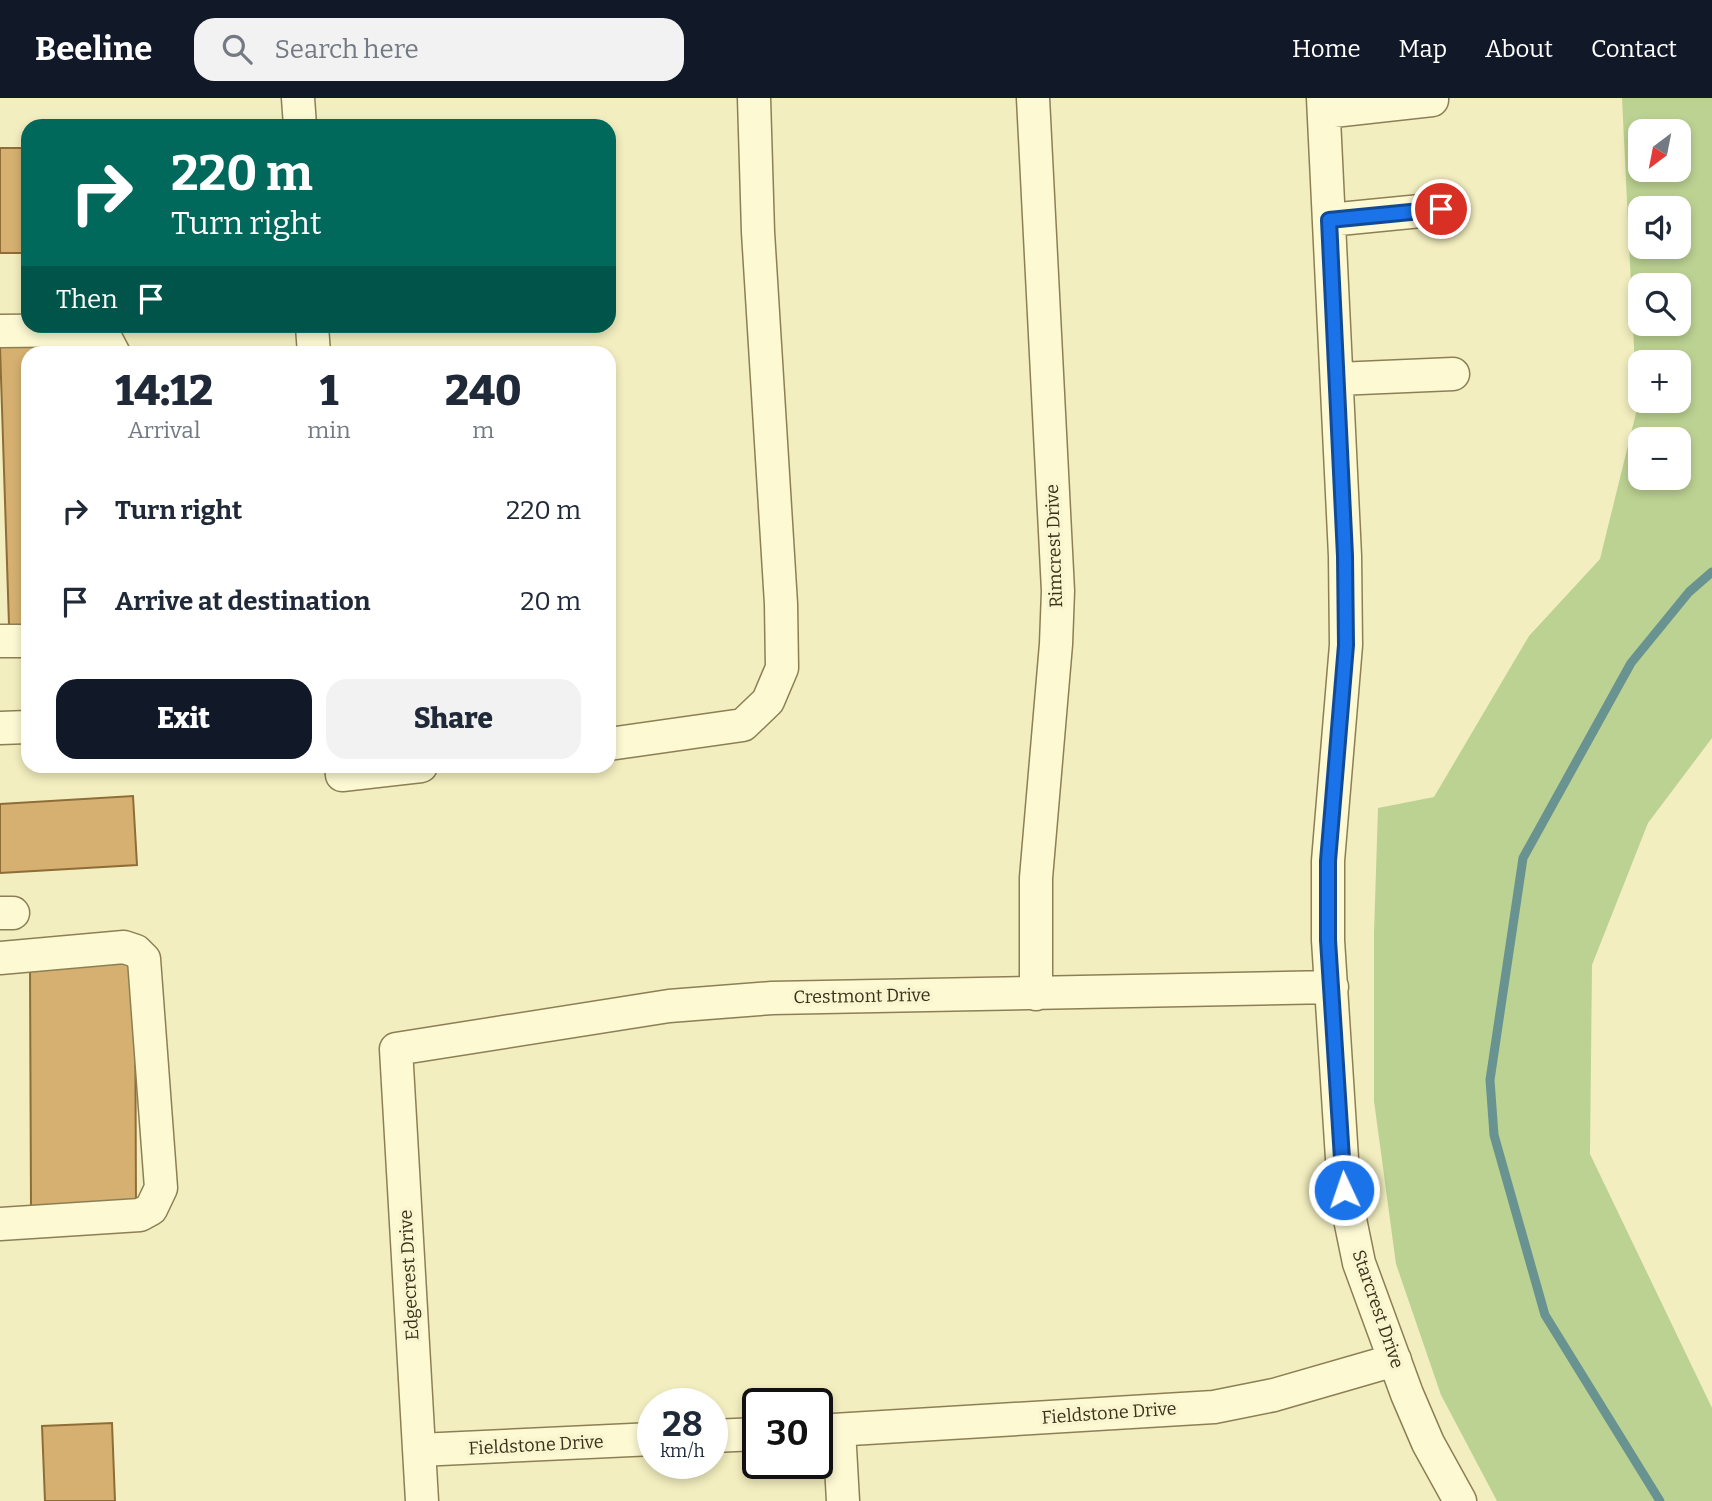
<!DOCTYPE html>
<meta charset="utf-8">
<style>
:root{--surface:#fff;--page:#f2f2f3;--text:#1f2937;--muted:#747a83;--accent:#111827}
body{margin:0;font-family:Bitter,serif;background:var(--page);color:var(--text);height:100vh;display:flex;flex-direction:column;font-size:26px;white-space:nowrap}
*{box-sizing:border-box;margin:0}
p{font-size:23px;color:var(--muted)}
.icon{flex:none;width:38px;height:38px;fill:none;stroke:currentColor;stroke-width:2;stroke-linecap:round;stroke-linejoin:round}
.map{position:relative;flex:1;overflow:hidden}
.sheet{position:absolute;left:21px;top:248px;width:595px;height:427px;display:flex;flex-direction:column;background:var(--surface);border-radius:21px;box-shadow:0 4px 10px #0003}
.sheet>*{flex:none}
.hud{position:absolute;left:21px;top:21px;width:595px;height:214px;border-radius:21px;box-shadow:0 4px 10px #0003;background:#00695c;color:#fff;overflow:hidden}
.needle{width:46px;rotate:212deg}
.fabs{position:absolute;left:1628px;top:21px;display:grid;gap:14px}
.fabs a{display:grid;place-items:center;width:63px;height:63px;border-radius:14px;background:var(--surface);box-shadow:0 4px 10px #0003;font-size:35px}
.speed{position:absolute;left:637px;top:1290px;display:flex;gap:14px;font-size:35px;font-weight:700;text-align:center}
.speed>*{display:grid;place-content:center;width:91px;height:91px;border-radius:50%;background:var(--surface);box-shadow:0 4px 10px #0003;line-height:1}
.speed small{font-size:18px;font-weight:400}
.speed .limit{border:4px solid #111;border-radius:10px;background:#fff;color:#111}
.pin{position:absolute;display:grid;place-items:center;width:60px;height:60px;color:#fff;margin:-30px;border:4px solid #fff;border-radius:50%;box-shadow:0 2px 7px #0007}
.me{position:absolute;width:77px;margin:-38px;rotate:357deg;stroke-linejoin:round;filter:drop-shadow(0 0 5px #0008)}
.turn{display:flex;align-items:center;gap:24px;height:147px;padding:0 35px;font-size:32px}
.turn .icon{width:91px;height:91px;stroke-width:2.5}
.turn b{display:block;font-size:49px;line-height:60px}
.then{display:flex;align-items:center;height:66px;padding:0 35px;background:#0003;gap:14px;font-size:26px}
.eta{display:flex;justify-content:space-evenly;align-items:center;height:119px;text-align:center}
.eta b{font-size:42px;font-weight:800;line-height:49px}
.action{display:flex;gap:14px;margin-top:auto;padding:14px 35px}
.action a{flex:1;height:80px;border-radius:21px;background:var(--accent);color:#fff;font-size:28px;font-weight:800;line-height:80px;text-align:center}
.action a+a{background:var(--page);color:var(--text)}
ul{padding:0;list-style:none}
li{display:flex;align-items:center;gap:21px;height:91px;padding:0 35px}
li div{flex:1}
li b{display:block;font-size:26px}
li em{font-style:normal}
header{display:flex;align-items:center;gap:42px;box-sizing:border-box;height:98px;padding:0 35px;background:var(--accent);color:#fff}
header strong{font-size:33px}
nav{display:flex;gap:38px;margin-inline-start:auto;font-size:24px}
.search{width:490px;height:63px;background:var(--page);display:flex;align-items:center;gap:18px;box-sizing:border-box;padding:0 24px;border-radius:21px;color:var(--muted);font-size:26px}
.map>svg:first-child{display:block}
.green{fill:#bcd292;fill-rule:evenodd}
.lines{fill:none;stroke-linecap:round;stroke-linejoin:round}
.stream{stroke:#689391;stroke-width:9}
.building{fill:#d5b070;stroke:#8f6d38;stroke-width:2}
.minor-casing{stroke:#8d7f55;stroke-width:35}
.minor{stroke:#fcf9d3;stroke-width:32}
.route-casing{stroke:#114b97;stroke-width:18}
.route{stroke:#1a73e8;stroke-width:12}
.labels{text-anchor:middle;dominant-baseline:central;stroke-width:7;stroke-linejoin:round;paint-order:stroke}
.street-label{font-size:18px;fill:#3b311b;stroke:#f9f6cf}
</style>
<header>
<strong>Beeline</strong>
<div class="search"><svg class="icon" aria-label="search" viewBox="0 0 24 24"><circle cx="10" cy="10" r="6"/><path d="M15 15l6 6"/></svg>Search here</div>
<nav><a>Home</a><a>Map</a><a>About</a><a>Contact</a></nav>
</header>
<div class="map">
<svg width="1712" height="1403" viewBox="0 0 1712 1403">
<rect width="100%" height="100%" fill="#f2eebf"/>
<!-- green -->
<path class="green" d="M 1622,0 L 1712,0 L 1712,640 L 1648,725 L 1592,867 L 1590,1056 L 1712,1310 L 1712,1403 L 1497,1403 L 1441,1297 L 1396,1166 L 1374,1003 L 1374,835 L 1378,710 L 1434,699 L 1529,538 L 1600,461 L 1637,311 ZM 1640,33 L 1678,33 L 1678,72 L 1640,72 ZM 1678,110 L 1678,149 L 1640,149 L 1640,110 ZM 1678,187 L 1678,226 L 1640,226 L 1640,187 ZM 1640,264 L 1678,264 L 1678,303 L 1640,303 ZM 1640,341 L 1678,341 L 1678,380 L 1640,380 Z"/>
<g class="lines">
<!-- stream -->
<path class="stream" d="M 1660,1403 L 1545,1217 L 1494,1037 L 1490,982 L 1523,760 L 1631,565 L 1689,494 L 1712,474"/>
</g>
<!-- building -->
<path class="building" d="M 0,50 L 28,50 L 28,155 L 0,155 Z
M 98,245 L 98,256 L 28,256 L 28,527 L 9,527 L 0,249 Z
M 133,698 L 137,767 L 0,775 L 0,706 Z
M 30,866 L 135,866 L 136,1109 L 31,1109 Z
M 112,1325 L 115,1403 L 45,1403 L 42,1328 Z"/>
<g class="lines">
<!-- minor casing -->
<g class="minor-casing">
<path id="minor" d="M 298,0 L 300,28
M 1033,0 L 1058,493 L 1056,546 L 1036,780 L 1036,896
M 1323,0 L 1345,458 L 1346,547 L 1328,763 L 1328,842 L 1344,1092 L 1359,1165 L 1407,1296 L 1428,1345 L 1460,1403
M 1324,14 L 1432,2 L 1432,0
M 1329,122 L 1441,111
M 312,228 L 314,256
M 0,233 L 97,232 L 104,237 L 114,256
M 1337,281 L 1453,276
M 0,543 L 28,543
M 0,630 L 28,629
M 609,646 L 743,627 L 768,603 L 782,570 L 781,506 L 758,134 L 754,0
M 341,668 L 342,677 L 421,668
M 0,815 L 13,815
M 0,860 L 124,849 L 136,853 L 144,861 L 161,1090 L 151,1111 L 140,1117 L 0,1126
M 839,1332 L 843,1403
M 817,1333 L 1214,1309 L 1274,1297 L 1395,1262
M 712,1338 L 758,1336
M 419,1352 L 653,1341
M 422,1403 L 396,951 L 669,908 L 772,900 L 1332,889"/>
</g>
<!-- minor -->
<use href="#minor" class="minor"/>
</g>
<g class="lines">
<!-- route casing -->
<g class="route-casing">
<path id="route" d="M 1344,1092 L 1328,842 L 1328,763 L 1346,547 L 1345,458 L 1329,122 L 1441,111"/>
</g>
<!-- route -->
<use href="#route" class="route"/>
</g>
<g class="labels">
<!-- street labels -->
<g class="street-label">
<text transform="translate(1054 448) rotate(-92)">Rimcrest Drive</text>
<text transform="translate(862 898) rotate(-1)">Crestmont Drive</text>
<text transform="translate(409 1177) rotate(-93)">Edgecrest Drive</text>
<text transform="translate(1378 1211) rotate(71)">Starcrest Drive</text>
<text transform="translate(1109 1315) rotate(-4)">Fieldstone Drive</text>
<text transform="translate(536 1347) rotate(-3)">Fieldstone Drive</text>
</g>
</g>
</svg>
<div class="fabs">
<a><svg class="needle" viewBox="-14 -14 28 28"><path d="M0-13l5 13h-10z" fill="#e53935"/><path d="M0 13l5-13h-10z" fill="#747a83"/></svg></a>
<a><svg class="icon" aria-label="sound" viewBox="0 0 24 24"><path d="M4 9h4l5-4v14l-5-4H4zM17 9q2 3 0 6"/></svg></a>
<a><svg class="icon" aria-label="search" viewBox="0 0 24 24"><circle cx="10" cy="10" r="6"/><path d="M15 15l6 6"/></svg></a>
<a>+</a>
<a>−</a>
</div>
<div class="speed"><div>28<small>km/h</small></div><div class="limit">30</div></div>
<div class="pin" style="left:1441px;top:111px;background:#d93025"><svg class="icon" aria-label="arrive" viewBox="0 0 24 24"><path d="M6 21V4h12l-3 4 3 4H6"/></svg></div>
<svg class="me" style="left:1344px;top:1092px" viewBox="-20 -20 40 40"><circle r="17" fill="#1a73e8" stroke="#fff" stroke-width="3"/><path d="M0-11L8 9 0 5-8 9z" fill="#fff"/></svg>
<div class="hud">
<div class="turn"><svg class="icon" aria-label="right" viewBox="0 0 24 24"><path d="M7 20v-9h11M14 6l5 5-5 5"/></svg><div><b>220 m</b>Turn right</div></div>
<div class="then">Then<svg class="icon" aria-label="arrive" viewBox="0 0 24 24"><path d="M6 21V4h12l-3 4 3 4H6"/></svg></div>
</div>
<section class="sheet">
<div class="eta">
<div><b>14:12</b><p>Arrival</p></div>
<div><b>1</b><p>min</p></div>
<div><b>240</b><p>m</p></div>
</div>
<ul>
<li><svg class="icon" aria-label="right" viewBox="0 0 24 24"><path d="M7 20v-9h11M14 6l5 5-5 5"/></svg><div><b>Turn right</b></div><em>220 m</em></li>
<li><svg class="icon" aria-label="arrive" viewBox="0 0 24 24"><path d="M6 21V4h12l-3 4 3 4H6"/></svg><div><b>Arrive at destination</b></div><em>20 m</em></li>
</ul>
<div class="action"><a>Exit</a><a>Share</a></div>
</section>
</div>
